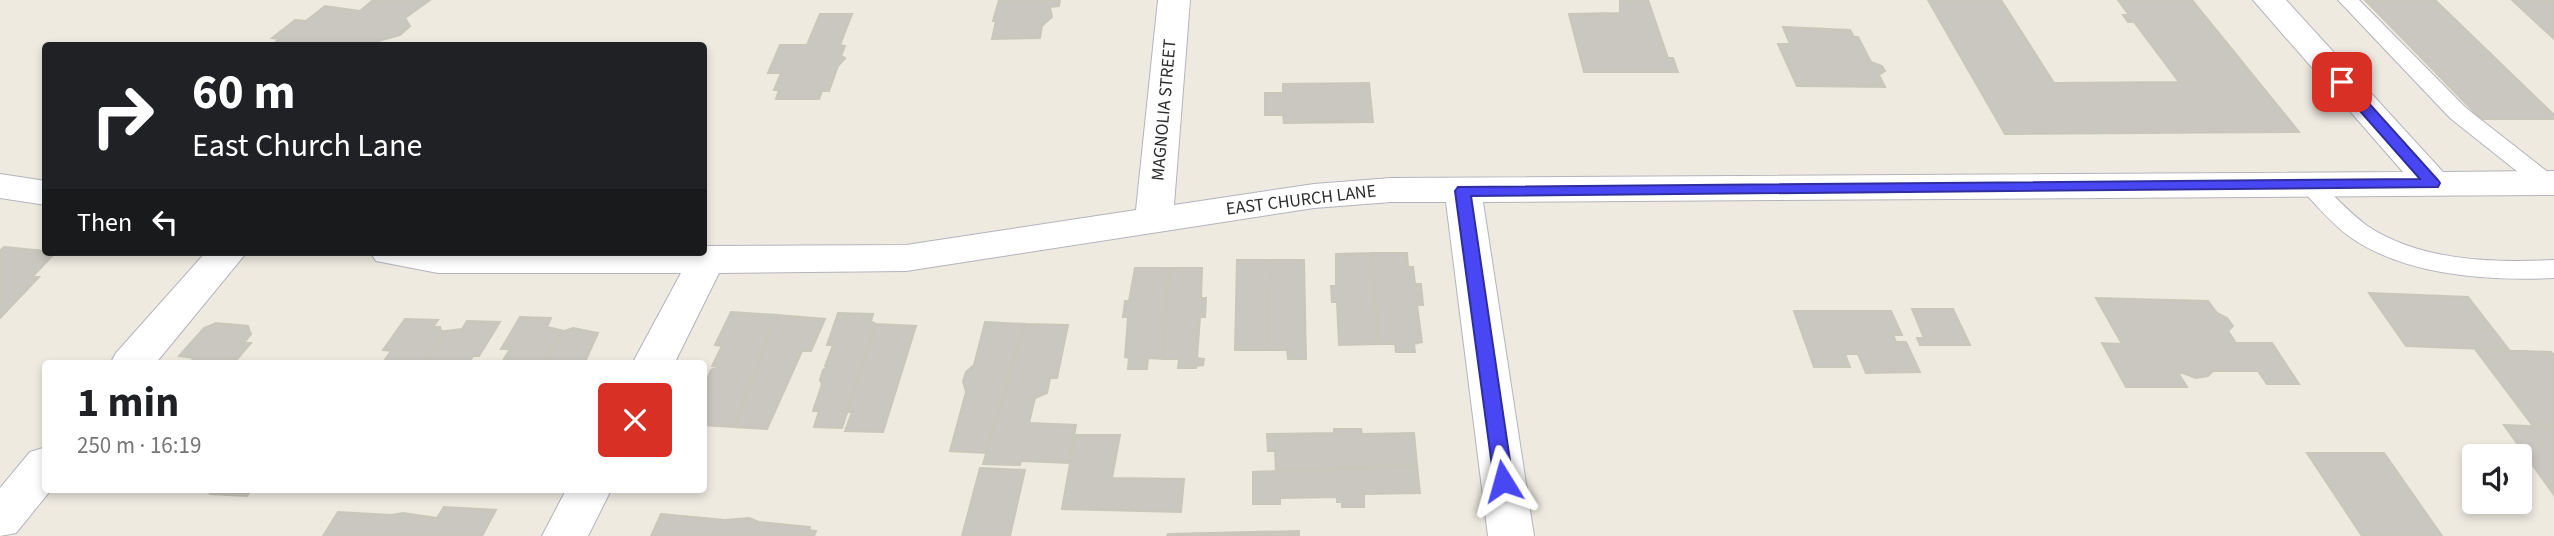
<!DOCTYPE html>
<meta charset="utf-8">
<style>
:root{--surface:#fff;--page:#f2f2f2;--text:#202124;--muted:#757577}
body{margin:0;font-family:"Source Sans 3",sans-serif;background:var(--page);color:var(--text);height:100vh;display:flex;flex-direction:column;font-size:26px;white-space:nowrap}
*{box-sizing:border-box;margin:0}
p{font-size:23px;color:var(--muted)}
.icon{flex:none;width:38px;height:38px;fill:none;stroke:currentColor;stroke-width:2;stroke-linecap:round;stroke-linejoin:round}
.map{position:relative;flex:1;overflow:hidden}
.details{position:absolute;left:42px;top:360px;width:665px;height:133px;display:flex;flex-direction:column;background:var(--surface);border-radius:7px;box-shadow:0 4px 10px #0003}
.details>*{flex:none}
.hud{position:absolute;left:42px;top:42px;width:665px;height:214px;border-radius:7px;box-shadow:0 4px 10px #0003;background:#202124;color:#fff;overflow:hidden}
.tools{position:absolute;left:2462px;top:444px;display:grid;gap:14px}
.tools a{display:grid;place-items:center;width:70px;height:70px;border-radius:7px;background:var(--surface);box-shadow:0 4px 10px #0003;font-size:35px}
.pin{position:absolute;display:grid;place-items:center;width:60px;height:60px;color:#fff;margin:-30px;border-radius:14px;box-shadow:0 4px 10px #0006}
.me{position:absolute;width:77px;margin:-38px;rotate:352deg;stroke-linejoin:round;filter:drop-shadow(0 0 5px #0008)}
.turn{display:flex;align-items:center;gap:24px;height:147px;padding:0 35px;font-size:32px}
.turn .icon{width:91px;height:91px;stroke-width:2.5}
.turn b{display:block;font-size:49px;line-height:60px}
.then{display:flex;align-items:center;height:66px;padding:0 35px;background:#0003;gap:14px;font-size:26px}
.round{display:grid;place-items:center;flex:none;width:74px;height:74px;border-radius:7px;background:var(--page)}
.summary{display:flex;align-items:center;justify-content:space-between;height:119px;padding:0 35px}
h1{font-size:42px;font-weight:700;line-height:52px}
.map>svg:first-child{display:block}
.building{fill:#c9c7bf;stroke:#c9c7b9;stroke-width:2}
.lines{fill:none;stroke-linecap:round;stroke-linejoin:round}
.service-casing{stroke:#b3b3bf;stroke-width:2}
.minor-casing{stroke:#b3b3bf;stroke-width:2}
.service{fill:#fff;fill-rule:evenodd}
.minor{fill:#fff;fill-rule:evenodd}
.route{fill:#4946f4;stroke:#2f2e9f;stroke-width:2}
.labels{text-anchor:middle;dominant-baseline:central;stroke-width:5;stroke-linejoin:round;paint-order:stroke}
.street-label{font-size:18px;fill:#2d2d2d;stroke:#fff}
</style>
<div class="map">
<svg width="2554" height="536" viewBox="0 0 2554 536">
<rect width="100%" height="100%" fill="#eeeae0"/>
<!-- building -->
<path class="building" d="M 373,0 L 430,0 L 405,18 L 410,26 L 400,35 L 378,41 L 373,46 L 271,46 L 279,39 L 272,38 L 295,20 L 306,21 L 325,6 L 360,11 Z
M 999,0 L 1060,0 L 1059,6 L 1050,7 L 1052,17 L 1042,26 L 1040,38 L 992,39 L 996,21 L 993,21 Z
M 1620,0 L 1648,0 L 1668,58 L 1673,58 L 1678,72 L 1584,72 L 1569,14 L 1620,13 Z
M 1928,0 L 2001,0 L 2054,83 L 2179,82 L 2134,22 L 2128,22 L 2123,15 L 2129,15 L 2118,0 L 2192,0 L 2299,132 L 2005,134 Z
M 2365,0 L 2435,0 L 2554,115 L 2554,119 L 2481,119 Z
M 2512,0 L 2554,0 L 2554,39 Z
M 820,14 L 852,14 L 840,45 L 845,46 L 841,56 L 845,58 L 838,66 L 829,91 L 822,91 L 819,99 L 776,99 L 779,90 L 774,90 L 781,73 L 768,73 L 780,45 L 807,45 Z
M 1783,27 L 1850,30 L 1854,37 L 1858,37 L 1871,62 L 1882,66 L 1885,71 L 1879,75 L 1885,87 L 1797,86 L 1778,44 L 1790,44 Z
M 1369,83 L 1373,122 L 1284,123 L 1283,115 L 1265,115 L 1265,93 L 1283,93 L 1283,84 Z
M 4,247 L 56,252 L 32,277 L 39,277 L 0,318 L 0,251 Z
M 1372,253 L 1379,344 L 1339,345 L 1337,302 L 1332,302 L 1331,286 L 1336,286 L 1336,254 Z
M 1372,253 L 1407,253 L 1408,267 L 1413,267 L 1415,284 L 1421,284 L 1423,305 L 1417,305 L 1422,342 L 1414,344 L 1415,352 L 1396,352 L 1395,344 L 1379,344 Z
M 1237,260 L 1270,260 L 1267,350 L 1235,350 Z
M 1270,260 L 1304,260 L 1306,359 L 1288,359 L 1287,350 L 1267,350 Z
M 1135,268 L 1169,268 L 1163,359 L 1148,358 L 1147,369 L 1128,369 L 1129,358 L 1125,357 L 1128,317 L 1123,317 L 1125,301 L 1129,301 Z
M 1169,268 L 1202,268 L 1201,298 L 1206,298 L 1205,317 L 1200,317 L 1197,358 L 1204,359 L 1203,365 L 1196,366 L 1196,368 L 1178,368 L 1179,359 L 1163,359 Z
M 2369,293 L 2468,297 L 2509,350 L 2406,346 Z
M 2096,298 L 2208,301 L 2217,313 L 2227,318 L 2233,326 L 2228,331 L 2236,343 L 2272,343 L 2299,384 L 2267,384 L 2258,371 L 2213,371 L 2208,376 L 2196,378 L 2177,371 L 2187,387 L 2126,387 L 2102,343 L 2122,344 Z
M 1912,309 L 1953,309 L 1970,345 L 1920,345 L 1917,338 L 1924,338 Z
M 1794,311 L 1891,311 L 1902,335 L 1893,335 L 1896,342 L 1906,342 L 1920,372 L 1866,373 L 1858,354 L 1845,354 L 1850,367 L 1814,367 Z
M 731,312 L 777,315 L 734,427 L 704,425 L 704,397 L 708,387 L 706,381 L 711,370 L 717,367 L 712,366 L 722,346 L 715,345 Z
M 838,313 L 873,314 L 871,321 L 876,324 L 842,428 L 814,427 L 819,411 L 813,411 L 822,384 L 820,380 L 823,370 L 829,366 L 825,366 L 833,345 L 827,345 Z
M 777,315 L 825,319 L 811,351 L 802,351 L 767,429 L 734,427 Z
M 520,317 L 551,318 L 547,327 L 564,331 L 544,364 L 501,364 L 510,349 L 501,349 Z
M 405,319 L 438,320 L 433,327 L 440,327 L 441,331 L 446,331 L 424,364 L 382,364 L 391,351 L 383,350 Z
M 467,321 L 500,322 L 479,356 L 473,356 L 468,364 L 424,364 L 446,331 L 462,329 Z
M 985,322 L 1025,324 L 986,453 L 950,451 L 966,392 L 963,381 L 966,372 L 974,365 Z
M 216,323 L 248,326 L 251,334 L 244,343 L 251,343 L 233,364 L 188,364 L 194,358 L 179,356 L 204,328 Z
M 876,324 L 916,326 L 883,432 L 845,431 L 852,412 L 847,411 Z
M 1025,324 L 1068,325 L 1057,378 L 1050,378 L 1047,393 L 1035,398 L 1029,423 L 1076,425 L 1069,463 L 1021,461 L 1020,465 L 983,464 Z
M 573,328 L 598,333 L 584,364 L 544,364 L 564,331 Z
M 2475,349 L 2551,352 L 2554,355 L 2554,427 L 2533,426 Z
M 2504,425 L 2554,427 L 2554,495 Z
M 1334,429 L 1361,429 L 1362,434 L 1414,433 L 1417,465 L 1276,472 L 1275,451 L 1268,451 L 1267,434 L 1334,433 Z
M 1075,435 L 1120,435 L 1112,478 L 1184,479 L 1181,512 L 1062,509 Z
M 2307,453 L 2384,453 L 2442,536 L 2362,536 Z
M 1417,465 L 1420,493 L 1364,494 L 1364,507 L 1342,507 L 1342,502 L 1337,502 L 1337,497 L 1280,498 L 1280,504 L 1253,504 L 1253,472 Z
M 980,468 L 1025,470 L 1010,536 L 962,536 Z
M 251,490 L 247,496 L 210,494 L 213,490 Z
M 444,507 L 496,510 L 482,536 L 323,536 L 338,512 L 391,515 L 403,513 L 437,518 Z
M 661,514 L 725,520 L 749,518 L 759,522 L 810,527 L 809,530 L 816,531 L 814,536 L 651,536 Z
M 1299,531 L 1299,536 L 1167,536 L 1168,534 Z"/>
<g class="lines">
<!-- service casing -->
<g class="service-casing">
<path id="service" d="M 2338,0 L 2359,0 L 2466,108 L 2554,177 L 2554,188 L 2546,191 L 2538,188 L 2450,118 Z
M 2311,178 L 2319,181 C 2334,196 2349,212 2366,225 C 2419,261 2492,263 2554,260 L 2554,278 C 2488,281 2406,276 2350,237 C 2332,224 2318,207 2303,191 L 2299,186 L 2303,181 Z"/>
</g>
<!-- minor casing -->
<g class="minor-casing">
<path id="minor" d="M 1158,0 L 1190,0 L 1174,205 L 1314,184 L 1391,178 L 2403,172 L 2253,0 L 2286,0 L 2443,172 L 2554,171 L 2554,195 L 1483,202 L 1534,536 L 1488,536 L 1446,202 L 1391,202 L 1314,208 L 906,271 L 719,273 L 674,364 L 632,364 L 681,273 L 438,273 L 376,261 L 370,252 L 704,252 L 704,246 L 906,245 L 1136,210 Z
M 0,174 L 46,181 L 46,205 L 0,198 Z
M 206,252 L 247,252 L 155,364 L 110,364 L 116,353 Z
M 46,447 L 46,490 L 51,490 L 16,533 L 0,536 L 0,488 L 30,452 Z
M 566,490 L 611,490 L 588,536 L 542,536 Z"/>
</g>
<!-- service -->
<use href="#service" class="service"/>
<!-- minor -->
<use href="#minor" class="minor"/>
</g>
<!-- route -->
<path class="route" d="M 2342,78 L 2347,79 L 2438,180 L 2440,183 L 2438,187 L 1471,196 L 1513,481 L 1510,486 L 1503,488 L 1497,486 L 1494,481 L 1455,191 L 1458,187 L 2420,179 L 2337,85 L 2335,82 Z"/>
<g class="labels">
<!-- street labels -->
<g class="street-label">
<text transform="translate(1164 110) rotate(-85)">MAGNOLIA STREET</text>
<text transform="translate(1301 200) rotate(-7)">EAST CHURCH LANE</text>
</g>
</g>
</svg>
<div class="tools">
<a><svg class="icon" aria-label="sound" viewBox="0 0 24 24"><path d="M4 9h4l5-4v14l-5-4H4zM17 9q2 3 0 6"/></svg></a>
</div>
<div class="pin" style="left:2342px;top:82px;background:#d93025"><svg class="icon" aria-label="arrive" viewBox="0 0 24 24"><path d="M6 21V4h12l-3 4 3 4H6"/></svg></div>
<svg class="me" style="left:1503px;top:481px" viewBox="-20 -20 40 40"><path d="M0-17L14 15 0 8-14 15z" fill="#4946f4" stroke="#fff" stroke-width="4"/></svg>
<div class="hud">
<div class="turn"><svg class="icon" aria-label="right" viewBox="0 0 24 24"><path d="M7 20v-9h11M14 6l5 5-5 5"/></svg><div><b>60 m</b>East Church Lane</div></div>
<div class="then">Then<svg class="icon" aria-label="left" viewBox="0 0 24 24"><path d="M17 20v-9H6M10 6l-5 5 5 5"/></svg></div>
</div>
<section class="details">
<div class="summary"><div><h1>1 min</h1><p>250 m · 16:19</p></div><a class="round" style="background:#d93025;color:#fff"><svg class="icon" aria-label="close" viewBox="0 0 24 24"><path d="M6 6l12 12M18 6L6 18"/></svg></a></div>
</section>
</div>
